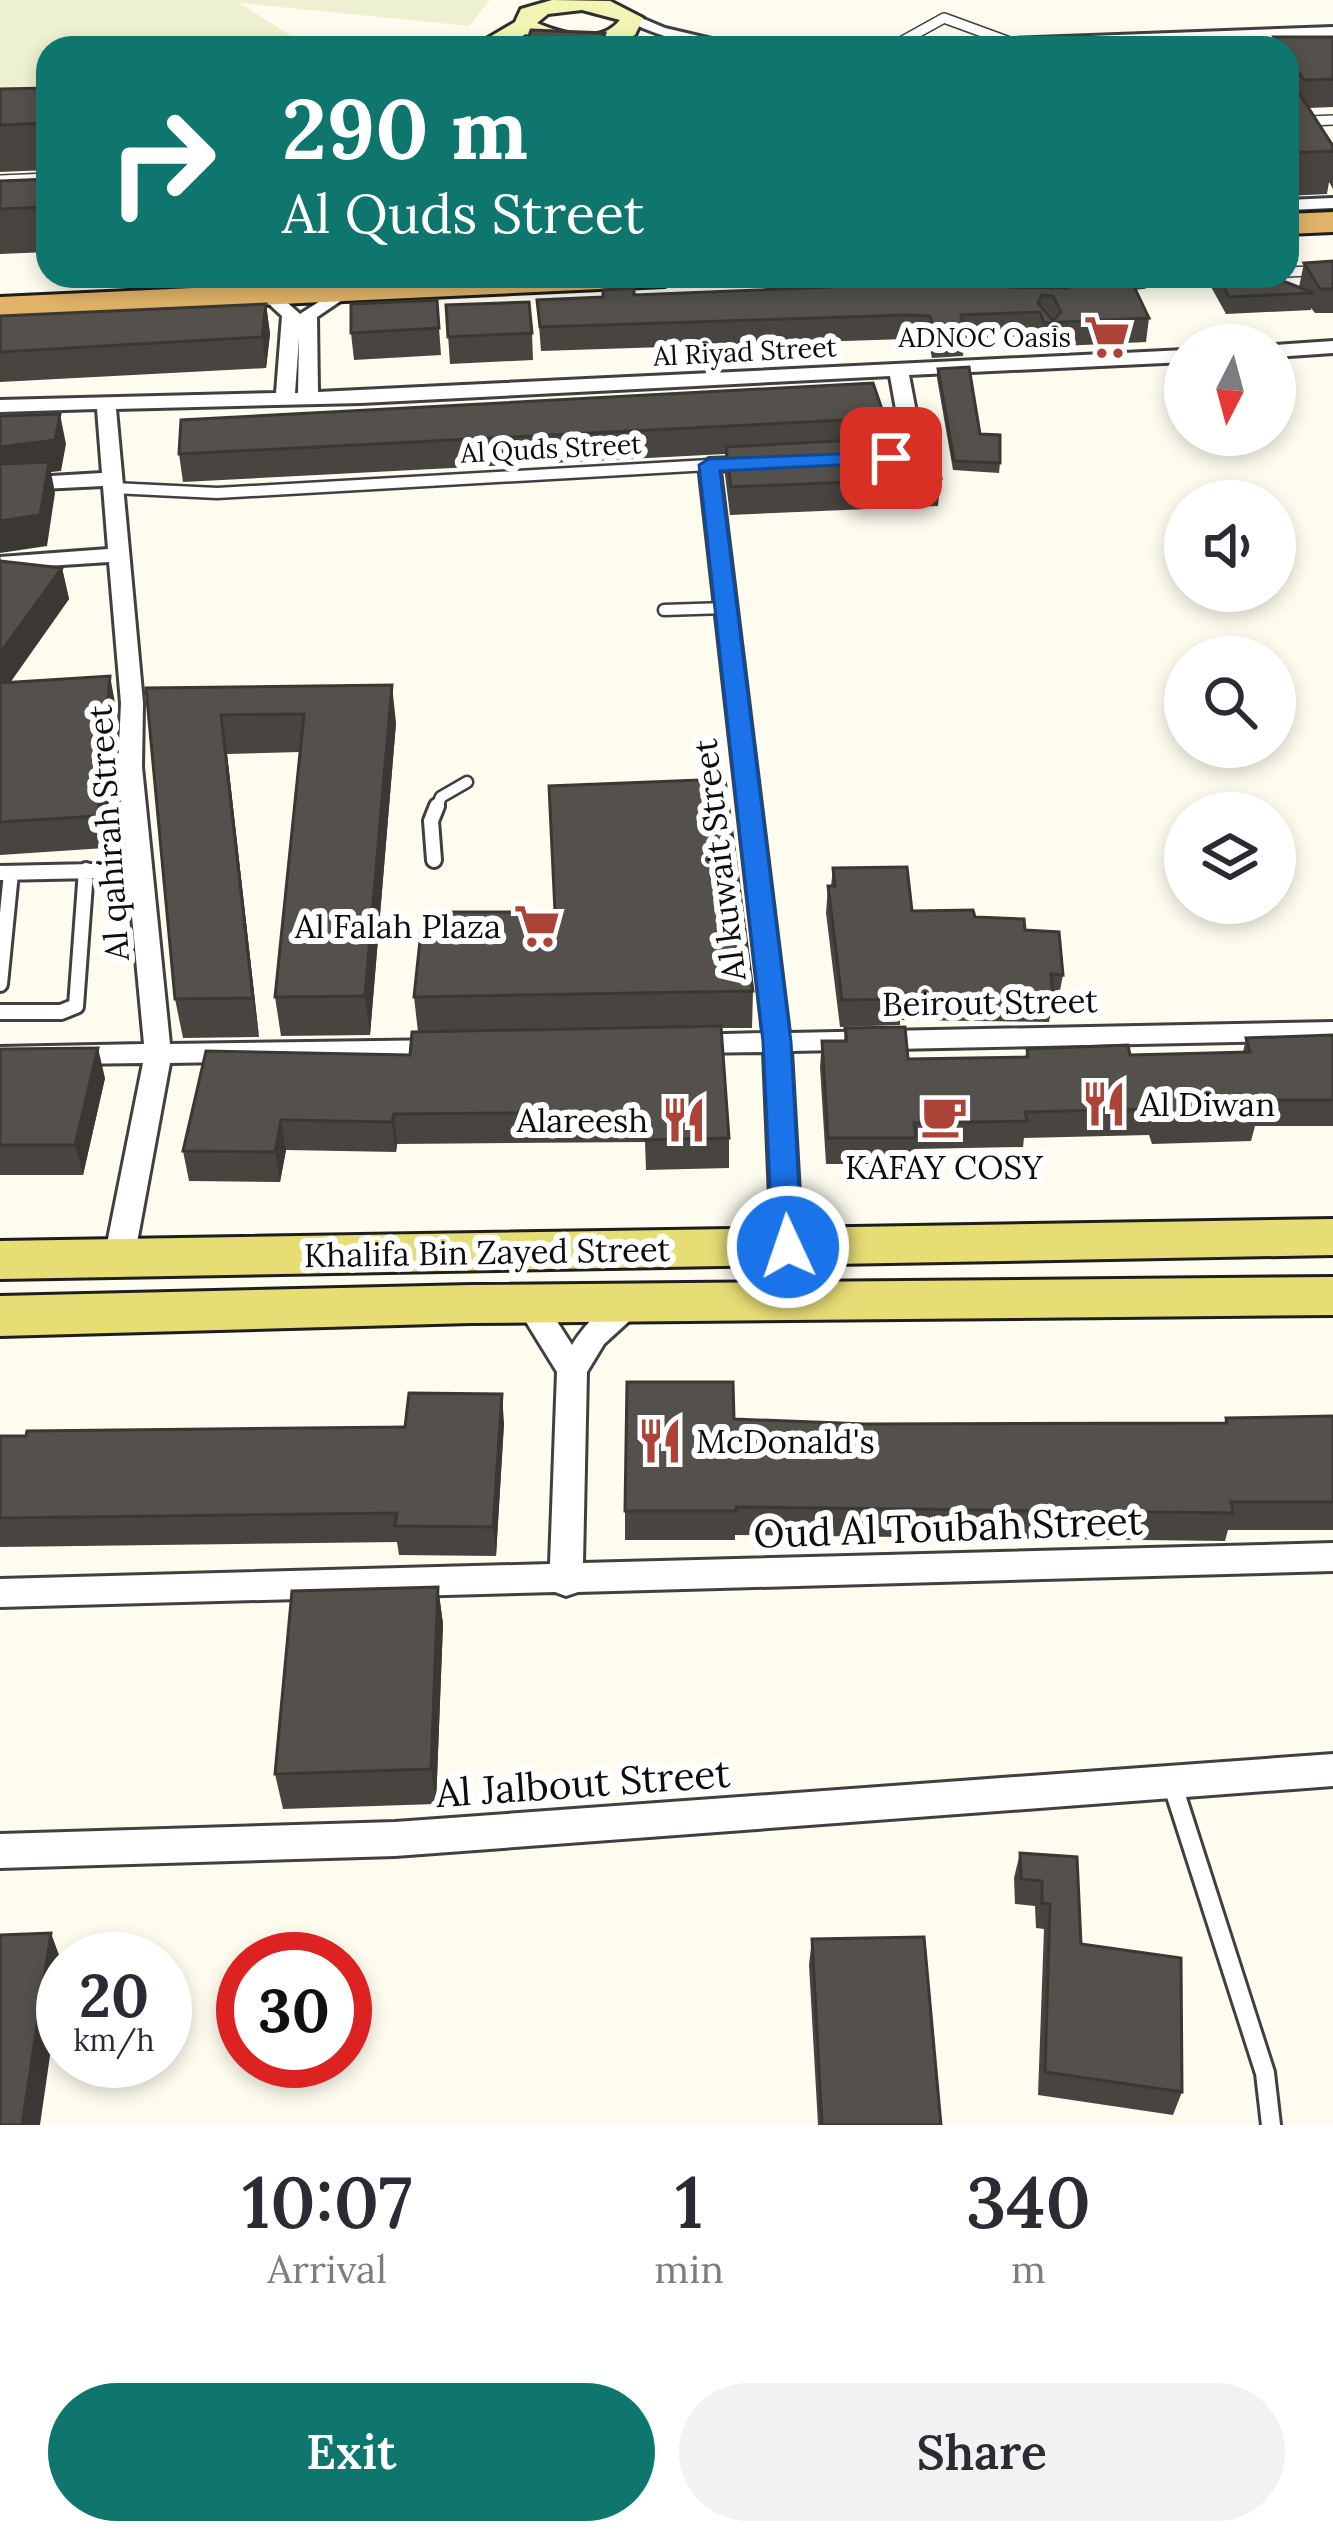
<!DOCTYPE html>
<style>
:root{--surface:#fff;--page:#f2f2f3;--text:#2b2b33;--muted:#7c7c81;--accent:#0f766e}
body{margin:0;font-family:Lora,serif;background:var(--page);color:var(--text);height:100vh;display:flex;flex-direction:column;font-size:45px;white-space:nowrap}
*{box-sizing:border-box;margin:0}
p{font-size:39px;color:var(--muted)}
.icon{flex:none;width:66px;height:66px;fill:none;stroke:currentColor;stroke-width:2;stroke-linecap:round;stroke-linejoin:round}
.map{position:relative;height:2125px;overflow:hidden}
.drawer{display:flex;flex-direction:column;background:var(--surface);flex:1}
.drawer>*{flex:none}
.banner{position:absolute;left:36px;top:36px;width:1263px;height:252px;border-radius:36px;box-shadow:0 6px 18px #0003;background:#0f766e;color:#fff;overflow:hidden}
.needle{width:78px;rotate:186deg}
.fabs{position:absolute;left:1164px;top:324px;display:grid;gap:24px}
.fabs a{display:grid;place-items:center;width:132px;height:132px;border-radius:50%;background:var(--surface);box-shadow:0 6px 18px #0003;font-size:60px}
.speed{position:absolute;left:36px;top:1932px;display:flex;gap:24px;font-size:60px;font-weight:700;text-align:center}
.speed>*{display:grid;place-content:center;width:156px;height:156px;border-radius:50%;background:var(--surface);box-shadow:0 6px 18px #0003;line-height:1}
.speed small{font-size:30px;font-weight:400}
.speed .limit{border:18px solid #d22;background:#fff;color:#111}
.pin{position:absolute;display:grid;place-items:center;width:102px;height:102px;color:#fff;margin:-51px;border-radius:24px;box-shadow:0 6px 18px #0006}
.me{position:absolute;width:132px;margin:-66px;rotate:357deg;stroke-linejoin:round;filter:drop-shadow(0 0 9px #0008)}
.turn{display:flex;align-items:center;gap:42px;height:252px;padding:0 48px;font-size:54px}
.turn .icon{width:156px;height:156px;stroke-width:2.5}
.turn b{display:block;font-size:84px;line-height:102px}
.eta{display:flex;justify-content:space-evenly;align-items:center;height:204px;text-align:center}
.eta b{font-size:72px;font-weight:600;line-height:84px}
.primary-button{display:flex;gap:24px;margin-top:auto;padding:24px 48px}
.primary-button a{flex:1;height:138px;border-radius:72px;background:var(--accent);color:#fff;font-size:48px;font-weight:600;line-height:138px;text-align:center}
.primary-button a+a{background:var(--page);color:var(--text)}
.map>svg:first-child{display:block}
.farmland{fill:#eef0d2}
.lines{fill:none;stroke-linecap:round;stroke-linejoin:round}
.lane-far3-casing{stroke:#404040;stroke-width:12}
.lane-far2-casing{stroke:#404040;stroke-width:15}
.lane-far1-casing{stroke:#404040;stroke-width:20}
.lane-casing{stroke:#404040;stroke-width:24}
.street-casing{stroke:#404040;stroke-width:6}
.secondary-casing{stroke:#2f2f2f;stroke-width:6}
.primary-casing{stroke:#1e1e1e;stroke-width:6}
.highway-casing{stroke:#1e1e1e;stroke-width:6}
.lane-far3{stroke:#fff;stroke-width:9}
.lane-far2{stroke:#fff;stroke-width:10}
.lane-far1{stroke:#fff;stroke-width:14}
.lane{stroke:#fff;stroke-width:18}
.street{fill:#fff;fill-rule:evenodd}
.secondary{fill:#f1f4b2;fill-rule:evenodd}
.primary{fill:#e7dd75;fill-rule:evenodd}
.highway{fill:#e1b368;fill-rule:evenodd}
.wall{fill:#484540}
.shaded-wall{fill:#3b3834}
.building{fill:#54504b;stroke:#3b3834;stroke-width:3;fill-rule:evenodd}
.route{fill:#1a73e8;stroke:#114b97;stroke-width:3}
.labels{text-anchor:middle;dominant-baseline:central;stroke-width:12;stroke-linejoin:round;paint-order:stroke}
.far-poi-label{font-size:27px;fill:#0d0d0d;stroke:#fff;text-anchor:end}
.far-street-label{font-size:27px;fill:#0d0d0d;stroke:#fff}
.street-label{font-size:33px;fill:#0d0d0d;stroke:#fff}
.poi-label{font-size:33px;fill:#0d0d0d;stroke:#fff;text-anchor:end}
.near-street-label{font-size:39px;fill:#0d0d0d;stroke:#fff}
</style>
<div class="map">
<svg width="1333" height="2125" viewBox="0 0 1333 2125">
<rect width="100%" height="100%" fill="#fdfcef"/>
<!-- farmland -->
<path class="farmland" d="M 0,0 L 490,0 L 469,26 L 239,3 L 290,35 L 286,48 L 48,48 L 48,122 L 0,123 Z"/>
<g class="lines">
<!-- lane-far3 casing -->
<g class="lane-far3-casing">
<path id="lane-far3" d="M 890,48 L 944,18 L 1015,44
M 1287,122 L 1333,120
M 0,180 L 48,178
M 1287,272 L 1333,270
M 1001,276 L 1025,287 L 1083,287
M 1118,285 L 1143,283 L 1149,276
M 825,292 L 854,276"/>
</g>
<!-- lane-far2 casing -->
<g class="lane-far2-casing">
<path id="lane-far2" d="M 113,488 L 217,493 L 709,465
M 664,610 L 726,608
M 436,809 L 441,797 L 467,782"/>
</g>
<!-- lane-far1 casing -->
<g class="lane-far1-casing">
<path id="lane-far1" d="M 434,860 L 431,821 L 437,806
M 0,873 L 140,870
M 0,984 L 11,873
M 0,1012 L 61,1012 L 76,1006 L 86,870"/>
</g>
<!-- lane casing -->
<g class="lane-casing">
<path id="lane" d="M 1172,1783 L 1265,2073 L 1271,2125"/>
</g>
<!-- street casing -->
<g class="street-casing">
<path id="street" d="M 632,14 L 665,28 L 750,48 C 706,48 666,40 627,21 L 627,15 Z
M 1333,27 L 1333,37 L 1026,48 L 895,48 L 903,43 Z
M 1333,198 L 1333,208 L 1287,210 L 1287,200 Z
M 345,285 L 354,290 L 351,294 L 317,317 L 318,392 L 1185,350 L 1185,362 L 909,375 L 922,444 C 910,460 895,468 875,463 L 875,455 L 895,451 L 902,443 L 890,376 L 361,403 L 116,409 L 143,703 L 142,767 L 170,1044 L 446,1040 L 459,1049 L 446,1058 L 170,1063 L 134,1259 L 129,1267 L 109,1267 L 104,1259 L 143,1063 L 0,1065 L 0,1047 L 144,1044 L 118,767 L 121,703 L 109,562 L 0,569 L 0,557 L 108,549 L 103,486 L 0,491 L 0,479 L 102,473 L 97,409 L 0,412 L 0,400 L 276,393 L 282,316 L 257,293 L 272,289 L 300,314 ZM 299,338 L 298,393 L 295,393 Z
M 1333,341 L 1333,353 L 1275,357 L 1275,345 Z
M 760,457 L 767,459 L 767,467 L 720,471 L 789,1033 L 1333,1022 L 1333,1040 L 791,1051 L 802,1247 L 797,1255 L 777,1255 L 772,1247 L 764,1052 L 688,1053 L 675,1044 L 688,1035 L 763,1033 L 699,465 L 709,459 Z
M 530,1292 L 541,1296 L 572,1345 C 585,1324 617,1287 644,1296 L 648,1304 L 604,1344 L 587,1372 L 583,1563 L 1333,1543 L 1333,1571 L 578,1592 L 566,1596 L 555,1592 L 0,1607 L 0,1579 L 550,1564 L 557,1372 L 515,1304 L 519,1296 Z
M 1333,1754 L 1333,1786 L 395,1856 L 0,1868 L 0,1834 L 395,1822 Z"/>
</g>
<!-- secondary casing -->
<g class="secondary-casing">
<path id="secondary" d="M 552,0 L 610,1 L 643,18 L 635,35 L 606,46 L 508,48 L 538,39 L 526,34 L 499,48 L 471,48 L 515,22 L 521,9 ZM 582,10 L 620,20 C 600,45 563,34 537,23 L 548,14 Z"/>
</g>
<!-- primary casing -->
<g class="primary-casing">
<path id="primary" d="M 1333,1219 L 1333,1255 L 0,1279 L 0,1241 Z
M 1333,1277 L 1333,1315 L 471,1323 L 0,1336 L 0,1296 L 471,1285 Z"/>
</g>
<!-- highway casing -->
<g class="highway-casing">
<path id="highway" d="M 1333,212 L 1333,232 L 1287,234 L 1287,214 Z
M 446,276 L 682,276 L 665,286 L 0,317 L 0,297 Z"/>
</g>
<!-- lane-far3 -->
<use href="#lane-far3" class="lane-far3"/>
<!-- lane-far2 -->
<use href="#lane-far2" class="lane-far2"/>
<!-- lane-far1 -->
<use href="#lane-far1" class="lane-far1"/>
<!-- lane -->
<use href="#lane" class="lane"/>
<!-- street -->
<use href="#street" class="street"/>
<!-- secondary -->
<use href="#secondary" class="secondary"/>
<!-- primary -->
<use href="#primary" class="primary"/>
<!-- highway -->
<use href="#highway" class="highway"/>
</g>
<!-- wall -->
<path class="wall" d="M 1274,37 L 1333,37 L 1333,107 L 1309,108 L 1333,145 L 1333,189 L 1329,182 L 1327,194 L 1287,196 L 1287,48 L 1272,48 Z
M 48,88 L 48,170 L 0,172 L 0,89 Z
M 48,179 L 48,252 L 0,254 L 0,181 Z
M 1333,261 L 1333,313 L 1315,313 L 1311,308 L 1311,310 L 1226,314 L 1205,276 L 1270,276 L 1299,287 L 1304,263 Z
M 1073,276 L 1129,276 L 1149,318 L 1146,342 L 1041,347 L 1037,336 L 965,338 L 963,356 L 932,358 L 928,340 L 905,339 L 541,351 L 537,300 L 634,295 L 1006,287 L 1068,288 L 1072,286 Z
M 437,300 L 441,355 L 354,360 L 351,333 Z
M 266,304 L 270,334 L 266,368 L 0,382 L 0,316 Z
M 446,305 L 532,333 L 533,360 L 450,364 Z
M 938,369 L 1000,463 L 999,473 L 953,470 L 937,378 Z
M 885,418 L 884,438 L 941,478 L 938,506 L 730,515 L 725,475 L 725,454 L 183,482 L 179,454 Z
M 0,555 L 1,561 L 62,568 L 69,599 L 10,683 L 116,708 L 105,848 L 0,855 Z
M 146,688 L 396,723 L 370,1035 L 281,1036 L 275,997 L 300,752 L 227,754 L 259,1037 L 183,1038 L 175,999 Z
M 833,868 L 912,911 L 975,917 L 1025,930 L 1063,975 L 1058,1001 L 1053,1001 L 1049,1022 L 900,1020 L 900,1025 L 840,1027 L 826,913 L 828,886 L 831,886 Z
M 753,991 L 752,1028 L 721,1028 L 729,1138 L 729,1168 L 646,1170 L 645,1142 L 397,1144 L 396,1152 L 286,1150 L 280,1182 L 189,1181 L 183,1151 L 410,1055 L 418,1032 L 414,997 Z
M 845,1028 L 908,1059 L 1025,1057 L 1027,1049 L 1130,1055 L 1243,1052 L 1246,1038 L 1333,1035 L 1333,1126 L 1255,1126 L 1251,1141 L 1152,1144 L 1149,1135 L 1024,1138 L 1023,1147 L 914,1149 L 913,1164 L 826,1164 L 820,1067 L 822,1041 L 844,1041 Z
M 0,1049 L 105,1078 L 83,1175 L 0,1175 Z
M 1333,1416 L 1333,1530 L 1228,1530 L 1225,1541 L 735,1535 L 735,1540 L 625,1540 L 625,1511 L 734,1419 L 866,1424 L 1224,1423 L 1226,1418 Z
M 504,1423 L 496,1556 L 399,1555 L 397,1542 L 0,1547 L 0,1436 Z
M 438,1587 L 443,1624 L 436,1804 L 283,1809 L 275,1774 Z
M 1020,1853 L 1077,1857 L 1081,1944 L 1182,2092 L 1173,2115 L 1038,2095 L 1044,1929 L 1036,1928 L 1035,1906 L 1015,1904 L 1014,1878 Z
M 812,1939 L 941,2125 L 818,2125 L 809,1965 Z"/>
<!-- shaded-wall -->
<path class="shaded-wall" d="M 266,304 L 270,334 L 266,368 L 262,337 Z
M 60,414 L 66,444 L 61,471 L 51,472 L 55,493 L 47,546 L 0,553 L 0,447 Z
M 62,568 L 69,599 L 0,696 L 0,653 Z
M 110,676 L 116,708 L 105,848 L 98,816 Z
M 392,685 L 396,723 L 370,1035 L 365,996 Z
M 221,715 L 227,754 L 259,1037 L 253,998 Z
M 98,1048 L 105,1078 L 83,1175 L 75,1145 Z
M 394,1114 L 397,1144 L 396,1152 L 392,1122 Z
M 281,1120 L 286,1150 L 280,1182 L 275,1152 Z
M 502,1394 L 504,1423 L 496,1556 L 493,1527 Z
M 438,1587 L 443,1624 L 436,1804 L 431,1769 Z
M 51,1933 L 63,1966 L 40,2125 L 22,2125 Z"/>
<!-- building -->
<path class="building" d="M 531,30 L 605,33 L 601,48 L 525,48 Z
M 1274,37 L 1333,37 L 1333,79 L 1304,80 L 1287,56 L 1287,48 L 1282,48 Z
M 946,45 L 947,48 L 913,48 Z
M 48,88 L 48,123 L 0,125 L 0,89 Z
M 1287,90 L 1297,90 L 1333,146 L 1333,151 L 1287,153 Z
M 48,179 L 48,207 L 0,209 L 0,181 Z
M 1333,261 L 1333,289 L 1320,289 L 1304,263 Z
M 1074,276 L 1129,276 L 1149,318 L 1044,323 L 1040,312 L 961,315 L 965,332 L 934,334 L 930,316 L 907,315 L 540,327 L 537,300 L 603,297 L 603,290 L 634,288 L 634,295 L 1003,280 L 1006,287 L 1068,288 L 1076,283 ZM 1042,295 L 1053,296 L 1061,312 L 1053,321 L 1038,303 Z
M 1218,276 L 1270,276 L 1314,293 L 1229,297 Z
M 437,300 L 439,328 L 351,333 L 351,304 Z
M 529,302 L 532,333 L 448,337 L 446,305 Z
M 266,304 L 262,337 L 0,352 L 0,316 Z
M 969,367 L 980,434 L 1000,435 L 1000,463 L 954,461 L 938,369 Z
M 873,383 L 885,418 L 179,454 L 181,420 Z
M 60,414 L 55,440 L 0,447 L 0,416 Z
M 892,438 L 894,444 L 928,442 L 941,478 L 731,487 L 726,447 Z
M 49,462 L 40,515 L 0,521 L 0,464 Z
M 0,561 L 62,568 L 0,653 Z
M 110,676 L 98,816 L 0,822 L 0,683 Z
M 392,685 L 365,996 L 275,997 L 304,714 L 221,715 L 253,998 L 175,999 L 146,688 Z
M 725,779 L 753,991 L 414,997 L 423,912 L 555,912 L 549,786 Z
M 907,867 L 912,911 L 973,910 L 975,917 L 1024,919 L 1025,930 L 1059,932 L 1063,975 L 1051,974 L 1053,996 L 902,994 L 902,999 L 842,1000 L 828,886 L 835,886 L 833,868 Z
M 721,1026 L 729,1138 L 645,1140 L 644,1112 L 394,1114 L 392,1122 L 281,1120 L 275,1152 L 183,1151 L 206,1051 L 410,1055 L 412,1032 Z
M 905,1027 L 908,1059 L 1028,1057 L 1027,1049 L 1128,1045 L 1130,1055 L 1250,1052 L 1246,1038 L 1333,1035 L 1333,1100 L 1253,1100 L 1258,1115 L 1157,1118 L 1155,1109 L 1025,1112 L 1027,1121 L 914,1123 L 916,1138 L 828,1138 L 822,1041 L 847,1041 L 845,1028 Z
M 98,1048 L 75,1145 L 0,1145 L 0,1049 Z
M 627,1382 L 733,1382 L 734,1419 L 866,1424 L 1227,1423 L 1226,1418 L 1333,1416 L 1333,1502 L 1231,1502 L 1233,1513 L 736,1507 L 736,1511 L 625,1511 Z
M 409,1393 L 502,1394 L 493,1527 L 395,1526 L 397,1513 L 0,1518 L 0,1436 L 26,1436 L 27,1431 L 405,1427 Z
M 438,1587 L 431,1769 L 275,1774 L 292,1591 Z
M 1020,1853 L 1077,1857 L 1081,1944 L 1181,1958 L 1182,2092 L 1045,2072 L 1050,1904 L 1042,1903 L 1042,1881 L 1021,1879 Z
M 51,1933 L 22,2125 L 0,2125 L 0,1935 Z
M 924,1937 L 941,2125 L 822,2125 L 812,1939 Z"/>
<!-- route -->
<path class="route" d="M 891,452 L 901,458 L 898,462 L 720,471 L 791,1042 L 802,1247 L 788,1259 L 773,1247 L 763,1042 L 699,465 L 709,459 Z"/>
<!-- icons -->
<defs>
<g id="supermarket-bare" transform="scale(3.6)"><path d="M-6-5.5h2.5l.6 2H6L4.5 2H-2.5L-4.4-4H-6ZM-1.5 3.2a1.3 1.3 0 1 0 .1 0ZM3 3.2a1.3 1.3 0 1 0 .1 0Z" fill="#ab4437" stroke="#fff" stroke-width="2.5" paint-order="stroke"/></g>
<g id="restaurant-bare" transform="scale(3.6)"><path d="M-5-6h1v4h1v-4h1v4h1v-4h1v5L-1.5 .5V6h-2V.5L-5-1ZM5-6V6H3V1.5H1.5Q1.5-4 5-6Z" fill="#ab4437" stroke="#fff" stroke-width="2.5" paint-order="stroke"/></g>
<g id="cafe-bare" transform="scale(3.6)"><path d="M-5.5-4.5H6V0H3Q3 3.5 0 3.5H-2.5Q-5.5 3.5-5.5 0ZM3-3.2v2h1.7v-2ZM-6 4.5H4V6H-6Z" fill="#ab4437" stroke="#fff" stroke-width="2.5" paint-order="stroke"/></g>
</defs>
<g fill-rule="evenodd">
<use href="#supermarket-bare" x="1107" y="337"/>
<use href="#supermarket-bare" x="537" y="926"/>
<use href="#restaurant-bare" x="1104" y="1104"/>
<use href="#cafe-bare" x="944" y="1116"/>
<use href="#restaurant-bare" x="684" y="1120"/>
<use href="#restaurant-bare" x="660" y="1441"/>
</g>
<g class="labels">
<!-- far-poi labels -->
<g class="far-poi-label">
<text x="1071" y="337">ADNOC Oasis</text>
</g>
<!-- far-street labels -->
<g class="far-street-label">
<text transform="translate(745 351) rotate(-3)">Al Riyad Street</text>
<text transform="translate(551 448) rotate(-3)">Al Quds Street</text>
</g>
<!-- street labels -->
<g class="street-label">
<text transform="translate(108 833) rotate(-94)">Al qahirah Street</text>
<text transform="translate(719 860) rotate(-97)">Al kuwait Street</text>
<text transform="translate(990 1002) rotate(-1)">Beirout Street</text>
<text transform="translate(487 1252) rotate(-1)">Khalifa Bin Zayed Street</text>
</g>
<!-- poi labels -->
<g class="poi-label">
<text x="501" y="926">Al Falah Plaza</text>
<text x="1140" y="1104" text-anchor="start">Al Diwan</text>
<text x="648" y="1120">Alareesh</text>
<text x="944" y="1167" text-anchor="middle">KAFAY COSY</text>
<text x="696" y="1441" text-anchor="start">McDonald's</text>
</g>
<!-- near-street labels -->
<g class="near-street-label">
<text transform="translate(948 1527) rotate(-2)">Oud Al Toubah Street</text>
<text transform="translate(583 1783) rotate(-4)">Al Jalbout Street</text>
</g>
</g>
</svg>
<div class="fabs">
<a><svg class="needle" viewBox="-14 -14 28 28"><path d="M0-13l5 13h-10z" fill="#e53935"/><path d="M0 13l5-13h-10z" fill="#7c7c81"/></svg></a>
<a><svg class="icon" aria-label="sound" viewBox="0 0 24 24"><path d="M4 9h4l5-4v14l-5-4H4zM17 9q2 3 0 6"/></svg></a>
<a><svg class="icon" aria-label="search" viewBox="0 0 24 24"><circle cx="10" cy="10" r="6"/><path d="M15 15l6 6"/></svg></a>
<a><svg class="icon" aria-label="layers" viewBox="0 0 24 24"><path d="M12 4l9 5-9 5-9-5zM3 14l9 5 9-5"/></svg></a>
</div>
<div class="speed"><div>20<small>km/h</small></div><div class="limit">30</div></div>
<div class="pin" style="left:891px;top:458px;background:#d93025"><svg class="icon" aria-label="arrive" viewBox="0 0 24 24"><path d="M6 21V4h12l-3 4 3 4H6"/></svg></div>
<svg class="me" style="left:788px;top:1247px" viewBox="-20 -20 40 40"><circle r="17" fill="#1a73e8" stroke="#fff" stroke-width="3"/><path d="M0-11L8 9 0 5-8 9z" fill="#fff"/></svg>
<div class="banner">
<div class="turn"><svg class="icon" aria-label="right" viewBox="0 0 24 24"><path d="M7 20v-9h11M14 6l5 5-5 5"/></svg><div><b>290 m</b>Al Quds Street</div></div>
</div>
</div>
<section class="drawer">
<div class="eta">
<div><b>10:07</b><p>Arrival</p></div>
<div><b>1</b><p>min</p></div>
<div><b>340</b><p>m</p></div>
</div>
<div class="primary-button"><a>Exit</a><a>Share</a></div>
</section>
